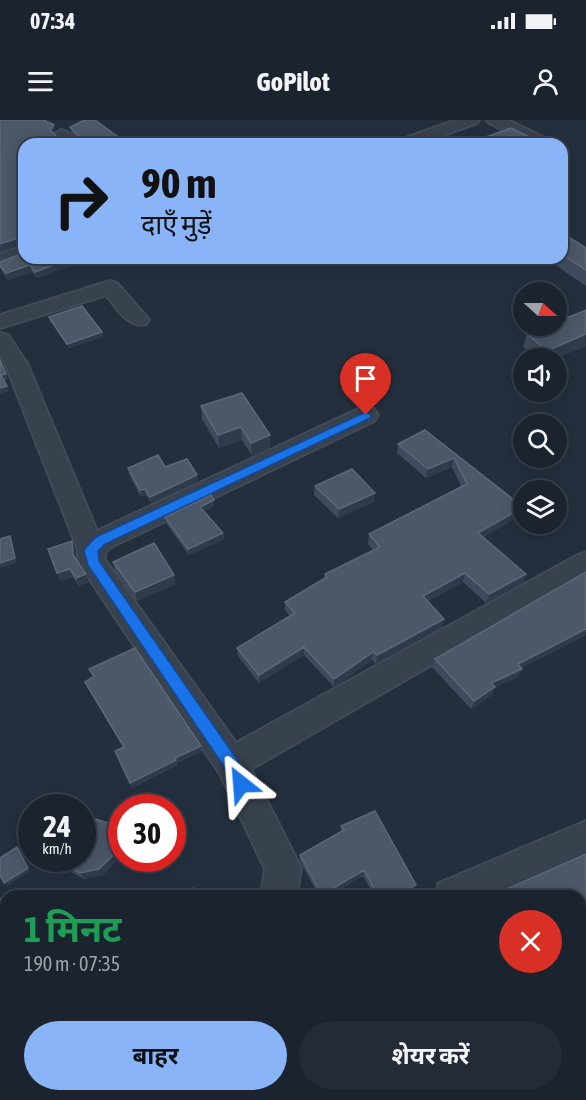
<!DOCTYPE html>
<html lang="hi">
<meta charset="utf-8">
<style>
:root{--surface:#1b232e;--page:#242b36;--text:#f1f3f6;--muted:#a0a4aa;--line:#39404a;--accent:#8ab4f8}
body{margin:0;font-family:"Asap Condensed","Noto Sans Devanagari",sans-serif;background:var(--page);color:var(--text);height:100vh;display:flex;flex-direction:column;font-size:22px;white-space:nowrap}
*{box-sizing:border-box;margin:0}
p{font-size:20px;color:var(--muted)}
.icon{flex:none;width:33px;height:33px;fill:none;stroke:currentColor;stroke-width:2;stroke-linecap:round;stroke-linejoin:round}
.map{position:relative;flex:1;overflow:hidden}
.sheet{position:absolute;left:0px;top:770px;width:586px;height:212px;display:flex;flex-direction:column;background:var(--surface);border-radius:18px 18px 0 0;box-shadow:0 3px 15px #0003,0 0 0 2px var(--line)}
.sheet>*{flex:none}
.hud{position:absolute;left:18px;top:18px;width:550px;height:126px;border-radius:18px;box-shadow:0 3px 15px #0003,0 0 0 2px var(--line);background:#8ab4f8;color:#111;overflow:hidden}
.needle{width:39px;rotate:111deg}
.tools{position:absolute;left:513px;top:162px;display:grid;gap:12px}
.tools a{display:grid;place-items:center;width:54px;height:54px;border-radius:50%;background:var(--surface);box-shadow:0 3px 15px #0003,0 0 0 2px var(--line);font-size:30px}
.speed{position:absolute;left:18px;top:674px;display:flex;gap:12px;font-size:30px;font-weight:700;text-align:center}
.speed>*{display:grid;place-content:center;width:78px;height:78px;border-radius:50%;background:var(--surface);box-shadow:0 3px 15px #0003,0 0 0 2px var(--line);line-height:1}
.speed small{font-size:15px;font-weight:400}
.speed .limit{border:9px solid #d22;background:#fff;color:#111}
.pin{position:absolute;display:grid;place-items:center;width:51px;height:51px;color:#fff;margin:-62px -26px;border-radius:50% 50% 50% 0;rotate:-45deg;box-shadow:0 0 6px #0007}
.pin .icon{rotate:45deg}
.me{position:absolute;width:66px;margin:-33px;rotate:332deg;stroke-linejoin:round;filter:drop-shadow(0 0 4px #0008)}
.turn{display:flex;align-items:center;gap:21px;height:126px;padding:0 24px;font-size:27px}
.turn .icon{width:78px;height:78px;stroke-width:2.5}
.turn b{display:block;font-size:42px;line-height:51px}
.round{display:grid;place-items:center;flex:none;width:63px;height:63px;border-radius:32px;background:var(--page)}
.summary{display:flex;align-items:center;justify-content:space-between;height:102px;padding:0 24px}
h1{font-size:36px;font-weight:700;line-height:45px;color:#1e9e55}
.primary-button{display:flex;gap:12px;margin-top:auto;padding:12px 24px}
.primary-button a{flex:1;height:69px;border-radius:36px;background:var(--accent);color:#111;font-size:24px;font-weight:700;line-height:69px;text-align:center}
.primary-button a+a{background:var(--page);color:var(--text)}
.status{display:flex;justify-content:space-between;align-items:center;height:42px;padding:0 30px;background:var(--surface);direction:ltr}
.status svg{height:16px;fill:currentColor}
header{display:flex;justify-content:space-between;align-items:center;height:78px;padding:0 24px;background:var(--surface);font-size:27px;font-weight:700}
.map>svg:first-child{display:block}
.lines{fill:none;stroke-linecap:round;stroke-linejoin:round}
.street-casing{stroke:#414a57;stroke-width:4}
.street{fill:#38414e;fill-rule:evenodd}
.wall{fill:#3f4b5c}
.shaded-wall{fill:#2f3b4b}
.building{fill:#4b5868;stroke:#5c6777;stroke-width:1.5}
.route{fill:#1a73e8;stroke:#114b97;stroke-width:1.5}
</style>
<div class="status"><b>07:34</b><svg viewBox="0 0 49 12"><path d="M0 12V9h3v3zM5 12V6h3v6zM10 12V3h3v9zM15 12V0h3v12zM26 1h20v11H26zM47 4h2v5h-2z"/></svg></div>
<header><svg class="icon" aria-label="menu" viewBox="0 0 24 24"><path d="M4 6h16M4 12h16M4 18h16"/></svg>GoPilot<svg class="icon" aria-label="person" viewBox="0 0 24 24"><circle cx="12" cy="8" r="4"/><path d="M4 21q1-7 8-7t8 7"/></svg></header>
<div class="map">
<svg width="586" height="980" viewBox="0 0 586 980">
<rect width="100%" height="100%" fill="#242f3e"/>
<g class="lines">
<!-- street casing -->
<g class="street-casing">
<path id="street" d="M 456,0 L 479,0 L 477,3 L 419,24 L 395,24 L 397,21 Z
M 487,0 L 508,0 L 551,21 L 553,24 L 532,24 L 489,3 Z
M 61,10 L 67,12 L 79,24 L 61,24 L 53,15 Z
M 24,126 L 26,138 L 0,147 L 0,134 Z
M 110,161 L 117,163 L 146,196 L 149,200 L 146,204 C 128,209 117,188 106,175 L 0,208 L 0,195 Z
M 0,213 L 8,215 L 27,243 L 97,411 L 358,289 L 366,287 L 374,289 L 378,295 L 374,301 L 109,428 L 105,433 L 105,440 L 236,623 L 576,436 L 586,432 L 586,456 L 251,649 L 301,748 L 297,776 L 261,776 L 265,749 L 220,654 L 78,442 L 78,430 L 5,243 L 0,236 Z
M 586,701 L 586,735 L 495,776 L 434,776 L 439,763 Z
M 121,975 L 166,975 L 163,980 L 119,980 Z
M 231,975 L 273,975 L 275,980 L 233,980 Z
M 463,975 L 506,975 L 508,980 L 466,980 Z"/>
</g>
<!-- street -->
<use href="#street" class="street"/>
</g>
<!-- wall -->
<path class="wall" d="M 0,0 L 55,11 L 53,14 L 60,20 L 77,19 L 71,13 L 70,7 L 128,24 L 24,24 L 24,124 L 0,132 Z
M 562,113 L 586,128 L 586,166 L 545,138 L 562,138 Z
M 69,139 L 71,146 L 37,158 L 32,152 L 8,160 L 0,148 L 0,142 Z
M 586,190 L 586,226 L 556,238 L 537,238 L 523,227 L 527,214 Z
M 49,197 L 103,217 L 69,228 L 50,201 Z
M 201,286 L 270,315 L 270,328 L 252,336 L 242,320 L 219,328 L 202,299 Z
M 425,310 L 519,396 L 484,417 L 526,454 L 523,463 L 486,483 L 463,462 L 428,481 L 442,507 L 376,544 L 372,540 L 334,567 L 304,535 L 259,563 L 238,536 L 237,528 L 290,496 L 285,490 L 285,482 L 324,459 L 325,454 L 373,430 L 368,424 L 369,414 L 461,366 L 452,347 L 426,358 L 397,333 L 398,324 Z
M 165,347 L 198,361 L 152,383 L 146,375 L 141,377 L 129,354 L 128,348 Z
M 315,366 L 374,382 L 338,398 L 314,375 Z
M 214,380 L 214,386 L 204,391 L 223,413 L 224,419 L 189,435 L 166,403 L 165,397 Z
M 75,429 L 76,439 L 89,462 L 79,466 L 73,457 L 60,461 Z
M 113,442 L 176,464 L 137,481 L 115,451 Z
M 586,452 L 586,515 L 521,548 L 518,557 L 495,567 L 492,575 L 471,589 L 432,547 L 435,539 Z
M 89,549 L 201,626 L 202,631 L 177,643 L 178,645 L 132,668 L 115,631 L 123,627 L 87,567 L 85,562 L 93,557 Z
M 341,706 L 413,770 L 403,776 L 374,776 L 363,756 L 330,776 L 319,776 L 300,741 L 300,735 L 341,712 Z
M 114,709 L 120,723 L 116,741 L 103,755 L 84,759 L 69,751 L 65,745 Z
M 507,975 L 542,975 L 536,980 L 510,980 Z"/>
<!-- shaded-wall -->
<path class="shaded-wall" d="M 54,5 L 55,11 L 51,16 L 50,10 Z
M 541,20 L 540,24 L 531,24 Z
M 21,117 L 23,124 L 0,132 L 0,124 Z
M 69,139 L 71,146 L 37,158 L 35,152 Z
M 30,145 L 32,152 L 8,160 L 6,153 Z
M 102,212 L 103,217 L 69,228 L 67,224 Z
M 586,214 L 586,226 L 556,238 L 545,238 L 547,231 Z
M 6,254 L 8,259 L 3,260 L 1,255 Z
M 7,266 L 9,271 L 0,274 L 0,268 Z
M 241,307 L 242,320 L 219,328 L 218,315 Z
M 270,315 L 270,328 L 252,336 L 251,323 Z
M 454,338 L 452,347 L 426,358 L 428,349 Z
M 197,355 L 198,361 L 152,383 L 150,377 Z
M 145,369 L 146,375 L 141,377 L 140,370 Z
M 375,373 L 374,382 L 338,398 L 339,389 Z
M 214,380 L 214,386 L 201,393 L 200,387 Z
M 523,387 L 519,396 L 476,422 L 478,413 Z
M 223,413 L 224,419 L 189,435 L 188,429 Z
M 10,416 L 17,443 L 0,448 L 0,443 Z
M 72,421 L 75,429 L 76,443 L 73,435 Z
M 70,449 L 73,457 L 60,461 L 57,453 Z
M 465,453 L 463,462 L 421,484 L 423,476 Z
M 86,454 L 89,462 L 79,466 L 76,458 Z
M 526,454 L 523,463 L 486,483 L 489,474 Z
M 174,455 L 176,464 L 137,481 L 135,472 Z
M 444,499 L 442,507 L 376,544 L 377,535 Z
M 586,509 L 586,515 L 515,552 L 518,544 Z
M 304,527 L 304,535 L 259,563 L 259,555 Z
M 373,532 L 372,540 L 334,567 L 334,559 Z
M 522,549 L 518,557 L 495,567 L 492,575 L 471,589 L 474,581 L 491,563 Z
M 201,626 L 202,631 L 177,643 L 178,645 L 132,668 L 130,663 L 175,638 Z
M 114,709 L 120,723 L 116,741 L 103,755 L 84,759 L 80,753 Z
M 17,727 L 30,751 L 7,766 L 4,763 Z
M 364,750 L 363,756 L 330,776 L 322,776 Z
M 416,765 L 413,770 L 403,776 L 395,776 Z
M 6,889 L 6,896 L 0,901 L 0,893 Z"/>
<!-- building -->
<path class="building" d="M 0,0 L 44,0 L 54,5 L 50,10 L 60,20 L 79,19 L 79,16 L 70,7 L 85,0 L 95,0 L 128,24 L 24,24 L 24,119 L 21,117 L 0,124 Z
M 511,8 L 533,19 L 541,20 L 531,24 L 466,24 Z
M 562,113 L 586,128 L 586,150 L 562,134 Z
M 24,133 L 24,138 L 69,139 L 35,152 L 30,145 L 6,153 L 0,145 L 0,142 Z
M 82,186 L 102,212 L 67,224 L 49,197 Z
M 586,190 L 586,214 L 547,231 L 527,214 L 548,206 L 556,206 L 556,202 Z
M 0,240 L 6,254 L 1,255 L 7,266 L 0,268 Z
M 242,273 L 270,315 L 251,323 L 241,307 L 218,315 L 201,286 Z
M 425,310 L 523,387 L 478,413 L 526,454 L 489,474 L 465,453 L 423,476 L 444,499 L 377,535 L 373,532 L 334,559 L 304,527 L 259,555 L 237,528 L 295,493 L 285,482 L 327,457 L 325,454 L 380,427 L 369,414 L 467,364 L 454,338 L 428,349 L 398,324 Z
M 158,335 L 165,347 L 187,339 L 197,355 L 150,377 L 145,369 L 140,370 L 128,348 Z
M 352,349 L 375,373 L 339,389 L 315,366 Z
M 211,375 L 214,380 L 200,387 L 223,413 L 188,429 L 165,397 Z
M 10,416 L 15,438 L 0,443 L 0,419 Z
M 72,421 L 73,435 L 86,454 L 76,458 L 70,449 L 57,453 L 48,429 Z
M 154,423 L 174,455 L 135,472 L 113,442 Z
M 586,452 L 586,509 L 518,544 L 522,549 L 491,563 L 495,567 L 474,581 L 435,539 Z
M 135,528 L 201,626 L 175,638 L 176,640 L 130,663 L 115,631 L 124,627 L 85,562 L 94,556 L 89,549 Z
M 375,691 L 416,765 L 395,776 L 378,776 L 364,750 L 322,775 L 300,735 L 344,710 L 341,706 Z
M 92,698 L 108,703 L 114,709 L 117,717 L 113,735 L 99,749 L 80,753 L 65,745 L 63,738 L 82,738 L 82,700 Z
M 17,727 L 28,748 L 4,763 L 0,755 L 0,738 Z
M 586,734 L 586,893 L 580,897 L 580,776 L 489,776 L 494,772 L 500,772 Z
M 194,768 L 198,776 L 181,776 Z
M 8,774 L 9,776 L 6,776 L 6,889 L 0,893 L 0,779 Z
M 580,925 L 586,932 L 586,934 L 580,939 Z
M 275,975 L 298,975 L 300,979 L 305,975 L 337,975 L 331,980 L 248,980 L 277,979 Z
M 356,975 L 375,975 L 369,980 L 359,980 Z
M 513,975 L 542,975 L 536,980 L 517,980 Z"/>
<!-- route -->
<path class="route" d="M 366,292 L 371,295 L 370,298 L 105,424 L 98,431 L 99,441 L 236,638 L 249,664 L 247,669 L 241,671 L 235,669 L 225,648 L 88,445 L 84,430 L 96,417 Z"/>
</svg>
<div class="tools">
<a><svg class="needle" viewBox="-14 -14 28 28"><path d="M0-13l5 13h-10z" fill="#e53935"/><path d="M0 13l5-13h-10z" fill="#a0a4aa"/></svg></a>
<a><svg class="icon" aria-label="sound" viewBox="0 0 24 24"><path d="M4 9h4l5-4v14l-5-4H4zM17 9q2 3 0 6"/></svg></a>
<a><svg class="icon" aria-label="search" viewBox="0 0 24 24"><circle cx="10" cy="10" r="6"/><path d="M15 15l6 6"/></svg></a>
<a><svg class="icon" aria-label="layers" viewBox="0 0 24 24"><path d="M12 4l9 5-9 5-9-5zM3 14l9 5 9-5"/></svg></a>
</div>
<div class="speed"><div>24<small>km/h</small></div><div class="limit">30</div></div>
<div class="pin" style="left:366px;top:295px;background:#d93025"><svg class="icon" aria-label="arrive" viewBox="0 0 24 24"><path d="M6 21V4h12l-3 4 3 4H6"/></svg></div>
<svg class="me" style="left:241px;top:664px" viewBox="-20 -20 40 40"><path d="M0-17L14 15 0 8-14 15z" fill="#1a73e8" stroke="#fff" stroke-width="4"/></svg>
<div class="hud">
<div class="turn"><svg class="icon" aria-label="right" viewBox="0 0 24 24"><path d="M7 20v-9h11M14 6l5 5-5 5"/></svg><div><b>90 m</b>दाएँ मुड़ें</div></div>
</div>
<section class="sheet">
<div class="summary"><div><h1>1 मिनट</h1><p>190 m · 07:35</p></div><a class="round" style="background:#d93025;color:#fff"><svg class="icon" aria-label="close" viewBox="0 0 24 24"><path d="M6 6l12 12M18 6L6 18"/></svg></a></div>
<div class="primary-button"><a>बाहर</a><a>शेयर करें</a></div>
</section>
</div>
